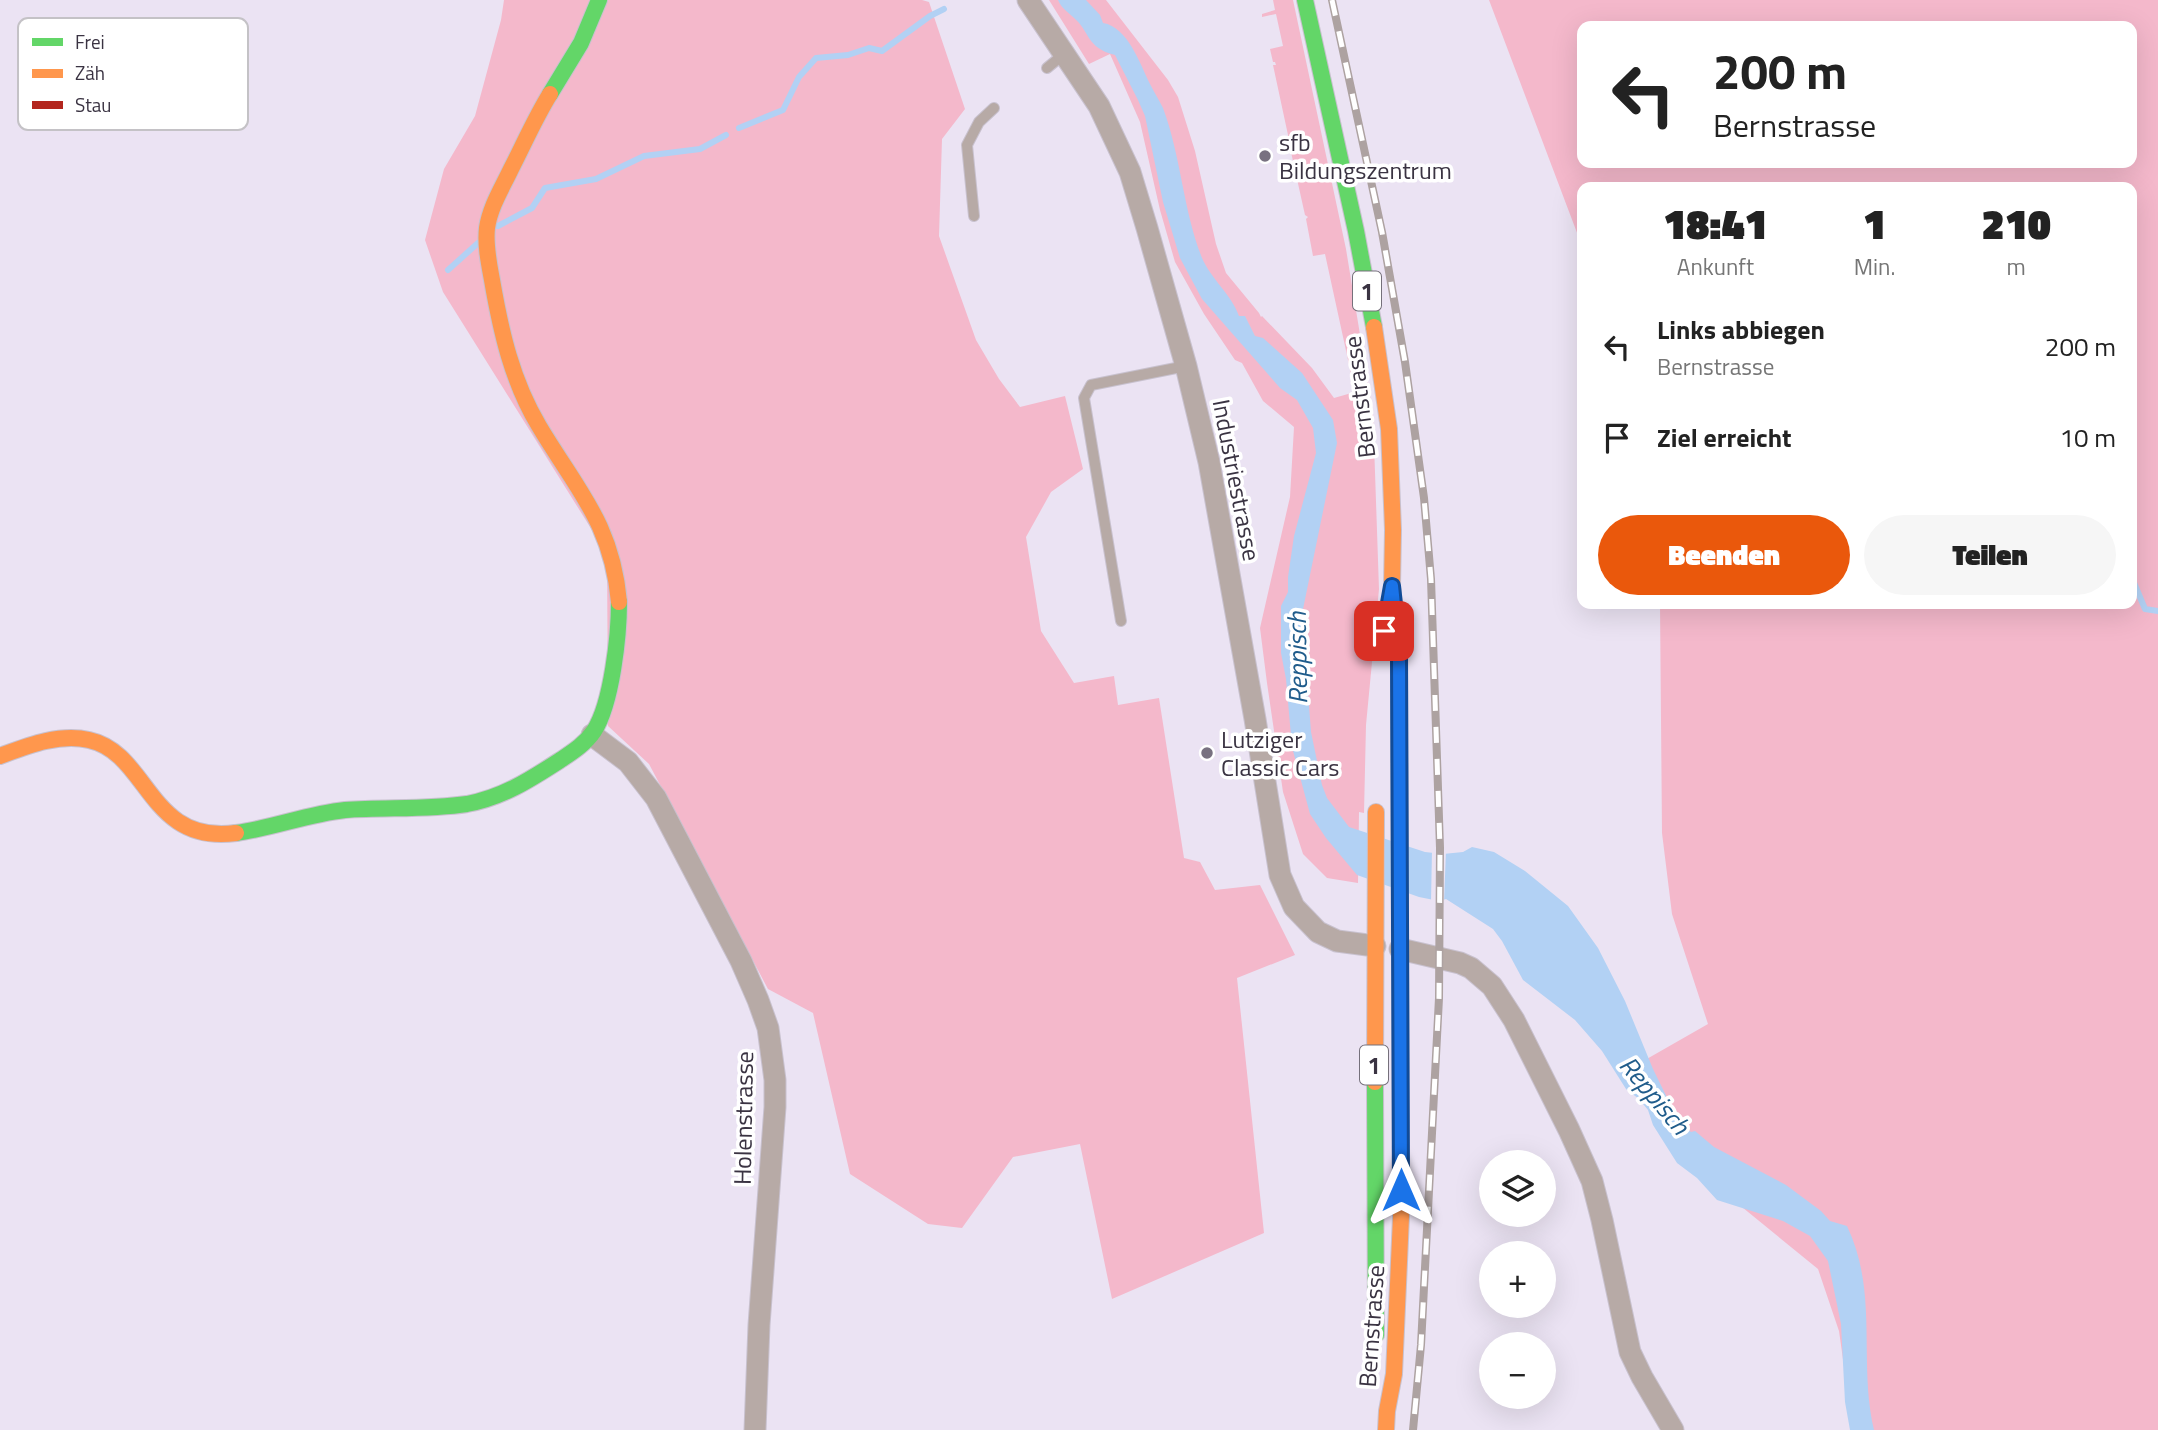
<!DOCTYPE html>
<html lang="de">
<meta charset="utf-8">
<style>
:root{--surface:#fff;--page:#f6f6f6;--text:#222;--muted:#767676;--accent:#ea580c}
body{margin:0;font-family:"Titillium Web",sans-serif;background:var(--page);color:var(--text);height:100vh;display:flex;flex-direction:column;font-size:26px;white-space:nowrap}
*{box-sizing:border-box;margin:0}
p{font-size:23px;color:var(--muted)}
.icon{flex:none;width:38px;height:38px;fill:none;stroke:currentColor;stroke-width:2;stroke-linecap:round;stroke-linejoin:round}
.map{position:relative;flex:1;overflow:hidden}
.panel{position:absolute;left:1577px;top:182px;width:560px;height:427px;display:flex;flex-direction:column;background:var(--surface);border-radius:14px;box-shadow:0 7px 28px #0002}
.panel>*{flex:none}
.banner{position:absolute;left:1577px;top:21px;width:560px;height:147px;border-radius:14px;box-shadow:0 7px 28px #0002;background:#fff;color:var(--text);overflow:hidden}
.buttons{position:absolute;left:1479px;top:1150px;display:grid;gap:14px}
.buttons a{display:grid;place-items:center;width:77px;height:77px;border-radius:50%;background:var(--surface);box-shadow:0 7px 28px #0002;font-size:35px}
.pin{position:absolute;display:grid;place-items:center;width:60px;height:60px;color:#fff;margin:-30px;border-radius:14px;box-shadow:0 4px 10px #0006}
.me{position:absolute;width:77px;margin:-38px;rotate:0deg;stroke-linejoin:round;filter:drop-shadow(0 0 5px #0008)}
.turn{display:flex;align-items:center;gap:24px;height:147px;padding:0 21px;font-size:32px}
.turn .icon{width:91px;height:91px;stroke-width:2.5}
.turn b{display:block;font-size:49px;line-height:60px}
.eta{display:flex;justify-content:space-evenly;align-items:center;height:119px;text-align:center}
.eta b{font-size:42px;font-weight:800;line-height:49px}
.primary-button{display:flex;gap:14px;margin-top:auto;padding:14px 21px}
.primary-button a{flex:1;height:80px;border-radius:42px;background:var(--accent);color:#fff;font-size:28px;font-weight:800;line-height:80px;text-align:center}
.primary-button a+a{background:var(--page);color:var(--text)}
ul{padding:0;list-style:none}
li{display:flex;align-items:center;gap:21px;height:91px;padding:0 21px}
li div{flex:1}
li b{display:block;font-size:26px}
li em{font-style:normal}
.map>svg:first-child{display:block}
.green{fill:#f4b8cb;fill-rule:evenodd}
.water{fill:#b2d1f4}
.pier{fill:#ebe3f3}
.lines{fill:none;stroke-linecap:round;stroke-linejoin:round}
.stream{stroke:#b2d1f4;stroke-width:6}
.lane-casing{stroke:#c8c1ce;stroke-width:12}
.street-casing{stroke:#c8c1ce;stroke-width:23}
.fast-casing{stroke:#c8c1ce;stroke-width:18}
.slow-casing{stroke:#c8c1ce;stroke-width:18}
.jam-casing{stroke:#c8c1ce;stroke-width:18}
.lane{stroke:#b7aaa6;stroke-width:10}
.street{stroke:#b7aaa6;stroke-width:21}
.fast{stroke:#63d668;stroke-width:16}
.slow{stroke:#ff974d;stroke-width:16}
.jam{stroke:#b3261e;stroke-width:16}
.rail-casing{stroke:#ada2a1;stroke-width:8}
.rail{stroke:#fff;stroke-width:5;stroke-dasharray:16;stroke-linecap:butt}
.route-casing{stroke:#114b97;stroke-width:18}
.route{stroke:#1a73e8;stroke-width:12}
.poi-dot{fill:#787180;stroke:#fff;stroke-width:2.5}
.labels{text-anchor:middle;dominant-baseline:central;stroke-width:7;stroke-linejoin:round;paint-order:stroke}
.shield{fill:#fff;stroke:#75707b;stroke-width:2}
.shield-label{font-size:23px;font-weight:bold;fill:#3a3342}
.poi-label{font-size:24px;fill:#3a3342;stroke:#fff;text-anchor:start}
.street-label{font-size:24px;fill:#3a3342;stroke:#fff}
.water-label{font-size:26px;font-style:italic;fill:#205c8b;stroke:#fff}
.key{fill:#fff;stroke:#c4c2c6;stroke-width:2}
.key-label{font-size:19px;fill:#3a3342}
</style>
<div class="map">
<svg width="2158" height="1430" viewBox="0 0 2158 1430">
<rect width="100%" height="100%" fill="#ebe3f3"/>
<!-- green -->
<path class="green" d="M 504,0 L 922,0 L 929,2 L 965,109 L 942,139 L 939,236 L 976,340 L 999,379 L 1020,407 L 1065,396 L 1083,469 L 1051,492 L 1026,537 L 1041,631 L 1074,683 L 1114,676 L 1118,705 L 1159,698 L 1184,858 L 1200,862 L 1215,890 L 1260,885 L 1295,955 L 1237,978 L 1264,1233 L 1112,1299 L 1080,1144 L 1013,1157 L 962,1228 L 928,1224 L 850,1174 L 813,1013 L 768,989 L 649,764 L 608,726 L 607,554 L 443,292 L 425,240 L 444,169 L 475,116 L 501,20 Z
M 1049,0 L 1106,0 L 1168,80 L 1178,97 L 1195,151 L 1216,244 L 1226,273 L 1259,313 L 1261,317 L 1262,316 L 1312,368 L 1334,398 L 1355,392 L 1325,254 L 1313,256 L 1306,219 L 1308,217 L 1305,215 L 1291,152 L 1294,151 L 1293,148 L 1291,149 L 1273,65 L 1276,65 L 1275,62 L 1273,62 L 1270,49 L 1283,46 L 1276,14 L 1262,17 L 1262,14 L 1275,10 L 1273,0 L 1293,0 L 1346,249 L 1373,414 L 1379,589 L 1366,725 L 1364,813 L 1359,812 L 1358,883 L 1327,878 L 1303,854 L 1283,792 L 1267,683 L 1260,628 L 1290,497 L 1294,427 L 1263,401 L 1242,363 L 1235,360 L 1204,314 L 1175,262 L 1160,210 L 1140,122 L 1110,54 L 1089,64 Z
M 1489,0 L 2158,0 L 2158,1430 L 1853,1430 L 1839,1331 L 1818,1269 L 1699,1172 L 1631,1068 L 1708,1024 L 1672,914 L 1662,833 L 1660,604 L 2132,604 L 2132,187 L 1582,187 L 1582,246 ZM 1582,26 L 2132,26 L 2132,163 L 1582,163 Z"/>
<!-- water -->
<path class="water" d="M 1058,0 L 1086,0 L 1100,15 L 1103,23 C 1128,27 1140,64 1150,84 C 1154,92 1159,100 1163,108 C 1181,156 1183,210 1202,258 C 1211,279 1231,294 1239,316 L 1245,316 L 1255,336 L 1263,338 L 1302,373 L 1333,420 L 1337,443 L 1302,614 L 1311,732 L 1322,785 L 1327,798 L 1349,827 L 1425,852 L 1443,854 L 1463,852 L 1472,847 L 1494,852 L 1525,871 L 1568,906 L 1598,948 L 1625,1001 L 1653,1069 L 1678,1120 L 1691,1132 L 1695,1131 L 1714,1147 L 1786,1185 L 1821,1211 L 1830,1221 L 1847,1226 C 1879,1293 1858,1361 1874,1430 L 1850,1430 L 1845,1402 L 1841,1324 L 1828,1261 L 1810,1236 L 1783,1221 L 1717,1200 L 1697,1178 L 1677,1163 L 1653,1125 L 1648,1110 L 1639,1099 L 1626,1089 L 1602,1051 L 1575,1020 L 1523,980 L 1502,941 L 1493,929 L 1446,899 L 1439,901 L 1419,897 L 1357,875 L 1326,838 L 1310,814 L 1292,747 L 1286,679 L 1281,653 L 1281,606 L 1288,592 L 1288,577 L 1294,536 L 1316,453 L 1313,428 L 1297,400 L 1280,388 L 1202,299 L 1180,258 L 1163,202 L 1145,116 L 1138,100 L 1115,55 C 1086,48 1090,31 1073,17 C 1066,10 1062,9 1058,0 Z"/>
<!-- pier -->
<path class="pier" d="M 1432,849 L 1446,850 L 1444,903 L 1439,904 L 1431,903 Z"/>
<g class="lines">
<!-- stream -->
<path class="stream" d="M 739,128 L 783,110 L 799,77 L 816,58 L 848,55 L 869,48 L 882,51 L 930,16 L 944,9
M 498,226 L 532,208 L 545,188 L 596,179 L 644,156 L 700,149 L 726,135
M 448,270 L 478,243
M 2132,578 L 2145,609 L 2158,611"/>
<!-- lane casing -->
<g class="lane-casing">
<path id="lane" d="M 1047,68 L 1064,54
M 974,216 L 967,145 L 979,122 L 994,108
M 1121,621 L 1084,398 L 1091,385 L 1186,366"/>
</g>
<!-- street casing -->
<g class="street-casing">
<path id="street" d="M 1028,0 L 1099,106 L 1130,172 L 1147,228 L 1186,366 L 1209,462 L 1255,719 L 1280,875 L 1294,907 L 1318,932 L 1337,941 L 1375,946
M 592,735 L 628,762 L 656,798 L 741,961 L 758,1000 L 768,1028 L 775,1080 L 775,1107 L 759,1325 L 755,1430
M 1400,949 L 1460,963 L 1471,968 L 1492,986 L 1514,1020 L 1569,1130 L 1592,1181 L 1602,1220 L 1630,1352 L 1642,1377 L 1673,1430"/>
</g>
<!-- fast casing -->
<g class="fast-casing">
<path id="fast" d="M 1305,0 L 1356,231 L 1374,327
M 550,94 L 581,43 L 599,0
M 236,833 C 273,828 308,814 345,810 C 386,807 427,810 467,804 C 504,797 531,779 562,759 C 574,751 586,743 594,731 C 612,703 619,635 619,602
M 1375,1082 L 1376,1335"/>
</g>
<!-- slow casing -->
<g class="slow-casing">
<path id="slow" d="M 550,94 C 535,118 524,144 511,169 C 502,188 490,207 487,228 C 485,245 489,264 492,280 C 501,332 512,381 539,426 C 577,490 612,523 619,602
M 1374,327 L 1389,429 L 1393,530 L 1392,586 L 1399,652
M 0,756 C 27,746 59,733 89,740 C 149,753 148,845 236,833
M 1375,1082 L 1376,812
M 1386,1430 L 1387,1411 L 1394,1374 L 1401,1217 L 1400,953"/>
</g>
<!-- jam casing -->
<g class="jam-casing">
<path id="jam" d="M 1399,652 L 1400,953"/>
</g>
<!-- lane -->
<use href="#lane" class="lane"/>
<!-- street -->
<use href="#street" class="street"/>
<!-- fast -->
<use href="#fast" class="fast"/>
<!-- slow -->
<use href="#slow" class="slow"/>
<!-- jam -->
<use href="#jam" class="jam"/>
<!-- rail casing -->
<g class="rail-casing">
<path id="rail" d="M 1332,0 L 1382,232 L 1405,362 L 1424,498 L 1431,579 L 1440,848 L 1439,998 L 1421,1345 L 1413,1430"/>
</g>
<!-- rail -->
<use href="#rail" class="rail"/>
</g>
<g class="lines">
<!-- route casing -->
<g class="route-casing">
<path id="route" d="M 1384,631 L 1392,586 L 1399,652 L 1401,1190"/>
</g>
<!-- route -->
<use href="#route" class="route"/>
</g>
<!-- markers -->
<g class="poi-dot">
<circle cx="1265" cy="156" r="7"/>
<circle cx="1207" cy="753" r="7"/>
</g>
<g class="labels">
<!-- shield labels -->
<g class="shield">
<rect x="1353" y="271.5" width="28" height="39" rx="5"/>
<rect x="1360" y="1045.5" width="28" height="39" rx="5"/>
</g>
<g class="shield-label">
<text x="1367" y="291">1</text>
<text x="1374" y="1065">1</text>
</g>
<!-- poi labels -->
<g class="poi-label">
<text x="1279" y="142">sfb<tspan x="1279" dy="28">Bildungszentrum</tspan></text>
<text x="1221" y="739">Lutziger<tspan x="1221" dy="28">Classic Cars</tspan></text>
</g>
<!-- street labels -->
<g class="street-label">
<text transform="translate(1359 397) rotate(-97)">Bernstrasse</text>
<text transform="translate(1237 480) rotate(79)">Industriestrasse</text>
<text transform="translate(743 1118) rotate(-89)">Holenstrasse</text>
<text transform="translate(1371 1326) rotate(-86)">Bernstrasse</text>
</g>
<!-- water labels -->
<g class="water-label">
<text transform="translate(1297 658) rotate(-91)">Reppisch</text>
<text transform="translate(1655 1095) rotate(50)">Reppisch</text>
</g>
</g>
<!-- legend -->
<rect x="18" y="18" width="230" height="112" rx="10" class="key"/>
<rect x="32" y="38" width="31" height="8" fill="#63d668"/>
<rect x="32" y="69" width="31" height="9" fill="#ff974d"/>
<rect x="32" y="101" width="31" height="8" fill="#b3261e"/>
<g class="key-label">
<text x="75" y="49">Frei</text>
<text x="75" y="80">Zäh</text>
<text x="75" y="112">Stau</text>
</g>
</svg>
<div class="buttons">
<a><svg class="icon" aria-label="layers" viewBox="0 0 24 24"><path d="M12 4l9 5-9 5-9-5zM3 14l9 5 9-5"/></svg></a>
<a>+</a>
<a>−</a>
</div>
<div class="pin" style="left:1384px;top:631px;background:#d93025"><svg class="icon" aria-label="arrive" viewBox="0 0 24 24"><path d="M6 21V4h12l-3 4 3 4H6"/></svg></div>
<svg class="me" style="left:1401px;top:1190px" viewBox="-20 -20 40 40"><path d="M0-17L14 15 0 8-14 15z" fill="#1a73e8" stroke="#fff" stroke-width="4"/></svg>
<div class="banner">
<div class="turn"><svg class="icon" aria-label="left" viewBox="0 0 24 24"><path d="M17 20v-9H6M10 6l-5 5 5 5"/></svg><div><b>200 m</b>Bernstrasse</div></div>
</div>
<section class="panel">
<div class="eta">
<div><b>18:41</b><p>Ankunft</p></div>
<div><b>1</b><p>Min.</p></div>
<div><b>210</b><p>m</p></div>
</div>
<ul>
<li><svg class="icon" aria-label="left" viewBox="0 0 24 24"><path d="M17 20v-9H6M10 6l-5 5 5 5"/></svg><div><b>Links abbiegen</b><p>Bernstrasse</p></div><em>200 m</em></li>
<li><svg class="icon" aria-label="arrive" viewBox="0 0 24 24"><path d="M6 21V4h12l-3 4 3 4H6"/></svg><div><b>Ziel erreicht</b></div><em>10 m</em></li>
</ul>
<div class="primary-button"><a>Beenden</a><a>Teilen</a></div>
</section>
</div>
